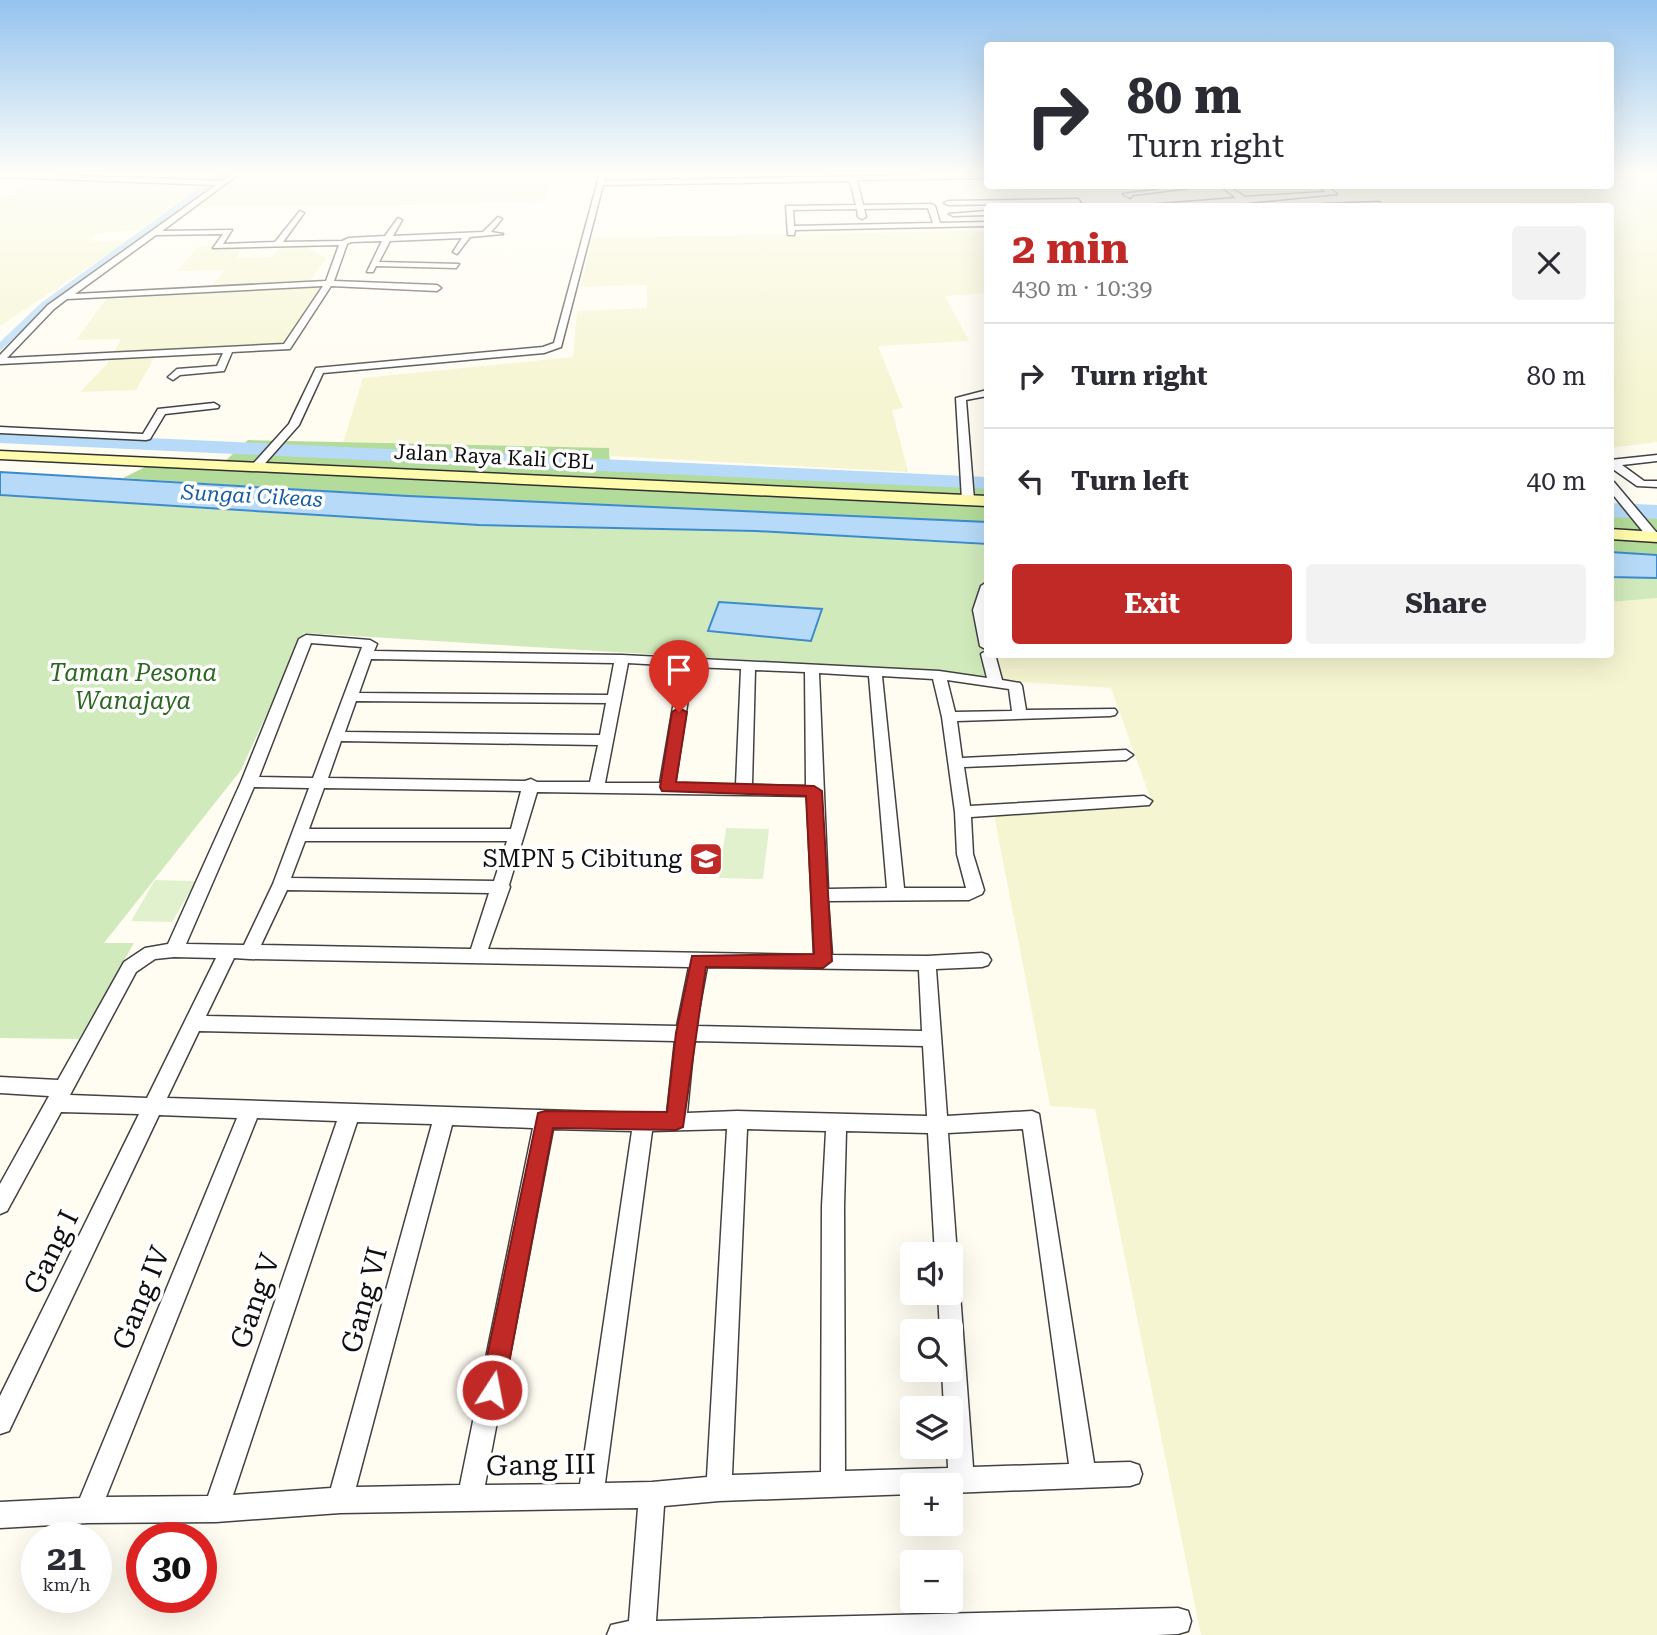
<!DOCTYPE html>
<meta charset="utf-8">
<style>
:root{--surface:#fff;--page:#f2f2f3;--text:#2b2b33;--muted:#7c7c81;--line:#e1e1e2;--accent:#c12926}
body{margin:0;font-family:"Roboto Serif",serif;background:var(--page);color:var(--text);height:100vh;display:flex;flex-direction:column;font-size:26px;white-space:nowrap}
*{box-sizing:border-box;margin:0}
p{font-size:23px;color:var(--muted)}
.icon{flex:none;width:38px;height:38px;fill:none;stroke:currentColor;stroke-width:2;stroke-linecap:round;stroke-linejoin:round}
.map{position:relative;flex:1;overflow:hidden}
.side{position:absolute;left:984px;top:203px;width:630px;height:455px;display:flex;flex-direction:column;background:var(--surface);border-radius:7px;box-shadow:0 7px 28px #0002}
.side>*{flex:none}
.guide{position:absolute;left:984px;top:42px;width:630px;height:147px;border-radius:7px;box-shadow:0 7px 28px #0002;background:#fff;color:var(--text);overflow:hidden}
.fabs{position:absolute;left:900px;top:1242px;display:grid;gap:14px}
.fabs a{display:grid;place-items:center;width:63px;height:63px;border-radius:7px;background:var(--surface);box-shadow:0 7px 28px #0002;font-size:35px}
.speed{position:absolute;left:21px;top:1522px;display:flex;gap:14px;font-size:35px;font-weight:700;text-align:center}
.speed>*{display:grid;place-content:center;width:91px;height:91px;border-radius:50%;background:var(--surface);box-shadow:0 7px 28px #0002;line-height:1}
.speed small{font-size:18px;font-weight:400}
.speed .limit{border:10px solid #d22;background:#fff;color:#111}
.pin{position:absolute;display:grid;place-items:center;width:60px;height:60px;color:#fff;margin:-72px -30px;border-radius:50% 50% 50% 0;rotate:-45deg;box-shadow:0 0 7px #0007}
.pin .icon{rotate:45deg}
.me{position:absolute;width:77px;margin:-38px;rotate:11deg;stroke-linejoin:round;filter:drop-shadow(0 0 5px #0008)}
.turn{display:flex;align-items:center;gap:24px;height:147px;padding:0 28px;font-size:32px}
.turn .icon{width:91px;height:91px;stroke-width:2.5}
.turn b{display:block;font-size:49px;line-height:60px}
.round{display:grid;place-items:center;flex:none;width:74px;height:74px;border-radius:7px;background:var(--page)}
.overview{display:flex;align-items:center;justify-content:space-between;height:119px;padding:0 28px}
h1{font-size:42px;font-weight:700;line-height:52px;color:var(--accent)}
.primary-button{display:flex;gap:14px;margin-top:auto;padding:14px 28px}
.primary-button a{flex:1;height:80px;border-radius:7px;background:var(--accent);color:#fff;font-size:28px;font-weight:700;line-height:80px;text-align:center}
.primary-button a+a{background:var(--page);color:var(--text)}
ul{padding:0;list-style:none}
li{display:flex;align-items:center;gap:21px;height:105px;padding:0 28px;border-top:2px solid var(--line)}
li div{flex:1}
li b{display:block;font-size:26px}
li em{font-style:normal}
.map>svg:first-child{display:block}
.farmland{fill:#f5f5d1}
.green{fill:#d0eabb}
.forest{fill:#b3db9a}
.pitch{fill:#e2f1cd}
.water{fill:#b6daf7;stroke:#3d8bce;stroke-width:2}
.lines{fill:none;stroke-linecap:round;stroke-linejoin:round}
.canal{fill:#b6daf7;fill-rule:evenodd}
.river{fill:#b6daf7;fill-rule:evenodd}
.street-casing{stroke:#424242;stroke-width:3}
.secondary-casing{stroke:#313131;stroke-width:3}
.street{fill:#fff;fill-rule:evenodd}
.secondary{fill:#fffbad;fill-rule:evenodd}
.route{fill:#c12926;stroke:#7d1b19;stroke-width:2}
.labels{text-anchor:middle;dominant-baseline:central;stroke-width:7;stroke-linejoin:round;paint-order:stroke}
.far-street-label{font-size:21px;fill:#0f0f0f;stroke:#fff}
.far-water-label{font-size:21px;font-style:italic;fill:#175da3;stroke:#fff}
.park-label{font-size:24px;font-style:italic;fill:#29681e;stroke:#fff}
.poi-label{font-size:24px;fill:#0f0f0f;stroke:#fff;text-anchor:end}
.near-street-label{font-size:28px;fill:#0f0f0f;stroke:#fff}
</style>
<div class="map">
<svg width="1657" height="1635" viewBox="0 0 1657 1635">
<rect width="100%" height="100%" fill="#fffdf2"/>
<!-- farmland -->
<path class="farmland" d="M 49,173 L 556,173 L 543,201 L 325,207 L 172,207 L 140,230 L 97,233 L 90,241 L 126,242 L 0,326 L 0,199 Z
M 1610,173 L 1657,173 L 1657,442 L 1610,448 L 1610,206 L 1387,206 L 1371,198 L 1355,199 L 1329,186 L 1610,186 Z
M 987,231 L 987,293 L 945,296 L 969,341 L 878,346 L 903,408 L 892,410 L 908,472 L 611,456 L 608,448 L 343,443 L 363,378 L 573,357 L 577,311 L 647,308 L 647,285 L 581,287 L 592,238 Z
M 280,246 L 306,247 L 327,258 L 306,285 L 326,285 L 293,348 L 157,353 L 136,390 L 80,392 L 107,364 L 121,339 L 76,340 L 107,298 L 208,291 L 224,270 L 177,271 L 198,247 L 241,247 L 237,258 L 272,257 Z
M 1657,598 L 1657,1635 L 1201,1635 L 1095,1109 L 1050,1106 L 994,814 L 1152,803 L 1111,688 L 996,680 L 996,655 L 1610,654 L 1610,602 Z"/>
<!-- green -->
<path class="green" d="M 0,496 L 479,525 L 756,531 L 987,545 L 987,654 L 996,655 L 996,680 L 926,671 L 304,633 L 241,770 L 104,943 L 134,943 L 79,1039 L 0,1038 Z
M 1610,577 L 1657,578 L 1657,598 L 1610,602 Z"/>
<!-- forest -->
<path class="forest" d="M 248,440 L 609,448 L 610,466 L 987,484 L 987,522 L 408,496 L 123,478 L 153,463 L 223,463 Z
M 1610,513 L 1657,516 L 1657,555 L 1610,552 Z"/>
<!-- pitch -->
<path class="pitch" d="M 726,828 L 769,829 L 763,879 L 719,878 Z
M 155,880 L 196,881 L 172,922 L 131,921 Z"/>
<!-- water -->
<path class="water" d="M 0,472 L 408,496 L 987,522 L 987,544 L 756,531 L 479,525 L 0,495 Z
M 1610,552 L 1657,555 L 1657,578 L 1610,577 Z
M 719,602 L 822,609 L 811,641 L 708,631 Z"/>
<g class="lines">
<!-- canal -->
<path class="canal" d="M 220,173 L 229,173 L 47,307 L 0,351 L 0,342 L 41,303 Z"/>
<!-- river -->
<path class="river" d="M 0,431 L 987,477 L 987,489 L 0,443 Z
M 1610,503 L 1657,505 L 1657,519 L 1610,517 Z"/>
<!-- street casing -->
<g class="street-casing">
<path id="street" d="M 0,173 L 222,181 L 232,173 L 240,173 L 162,231 L 232,230 L 223,244 L 275,242 L 300,211 L 304,213 L 283,242 L 342,241 L 349,238 L 385,236 L 398,218 L 402,220 L 393,236 L 483,232 L 498,217 L 502,219 L 491,232 L 503,234 L 470,237 L 457,254 L 453,252 L 462,238 L 390,241 L 379,262 L 459,264 L 456,268 L 376,266 L 373,272 L 367,272 L 382,241 L 351,242 L 347,244 L 334,281 L 437,285 L 441,288 L 437,291 L 331,286 L 290,349 L 232,352 L 224,371 L 180,375 L 173,380 L 168,377 L 177,369 L 217,366 L 223,353 L 0,364 L 0,355 L 48,305 L 216,185 L 0,177 ZM 223,234 L 213,248 L 339,245 L 326,281 L 75,294 L 156,235 ZM 323,286 L 284,344 L 7,358 L 54,309 L 67,299 Z
M 600,173 L 606,173 L 604,181 L 987,174 L 987,178 L 857,180 L 863,205 L 931,204 L 935,206 L 940,223 L 987,222 L 987,226 L 795,230 L 794,235 L 788,235 L 786,206 L 856,205 L 850,181 L 603,185 L 561,347 L 544,353 L 323,373 L 299,425 L 260,469 L 252,469 L 252,465 L 289,424 L 316,368 L 543,347 L 554,343 ZM 928,208 L 933,223 L 794,226 L 793,210 L 857,209 L 858,217 L 862,219 L 866,217 L 864,209 Z
M 1187,186 L 1205,186 L 1133,195 L 1130,198 L 1123,194 Z
M 1221,186 L 1228,186 L 1245,197 L 1326,192 L 1319,186 L 1326,186 L 1337,194 L 1245,203 L 1136,206 L 1236,198 Z
M 1078,199 L 1081,203 L 948,205 L 944,203 L 948,201 Z
M 1379,202 L 1382,206 L 1319,206 L 1323,204 Z
M 986,211 L 986,215 L 953,216 L 949,214 Z
M 987,390 L 987,396 L 966,400 L 974,500 L 968,503 L 962,500 L 956,398 Z
M 214,403 L 219,406 L 218,408 L 165,414 L 150,439 L 146,440 L 0,433 L 0,427 L 143,434 L 158,409 Z
M 1657,455 L 1657,461 L 1622,465 L 1644,481 L 1657,481 L 1657,487 L 1637,486 L 1610,467 L 1610,460 Z
M 1610,481 L 1614,482 L 1657,533 L 1657,539 L 1649,539 L 1610,491 Z
M 987,582 L 987,650 L 980,646 L 973,610 L 981,586 Z
M 306,635 L 370,640 L 377,644 L 374,651 L 622,655 L 939,671 L 987,678 L 981,654 L 987,650 L 987,654 L 995,654 L 1002,680 L 1020,683 L 1022,686 L 1026,710 L 1115,709 L 1117,712 L 1115,715 L 1110,716 L 957,721 L 962,758 L 1126,750 L 1133,755 L 1126,760 L 964,767 L 970,806 L 1144,796 L 1152,801 L 1149,805 L 971,817 L 973,854 L 984,890 L 982,894 L 969,900 L 828,901 L 832,955 L 927,956 L 982,953 L 988,955 L 991,960 L 988,965 L 982,967 L 936,969 L 947,1116 L 1032,1111 L 1039,1114 L 1094,1463 L 1130,1462 L 1139,1465 L 1142,1474 L 1139,1483 L 1130,1486 L 950,1493 L 950,1486 L 912,1486 L 912,1494 L 719,1501 L 664,1506 L 656,1621 L 1178,1608 L 1188,1611 L 1191,1621 L 1188,1631 L 1178,1634 L 1157,1635 L 607,1635 L 611,1625 L 629,1621 L 638,1508 L 340,1513 L 216,1522 L 88,1523 L 0,1528 L 0,1502 L 80,1498 L 237,1118 L 159,1115 L 9,1431 L 0,1434 L 0,1396 L 139,1114 L 61,1112 L 7,1211 L 0,1214 L 0,1184 L 49,1096 L 0,1093 L 0,1077 L 58,1080 L 124,962 L 145,948 L 168,944 L 241,782 L 299,639 ZM 311,643 L 362,647 L 313,778 L 259,777 ZM 371,659 L 614,663 L 608,695 L 359,693 ZM 628,663 L 680,666 L 660,783 L 605,783 ZM 693,667 L 741,669 L 736,785 L 675,784 ZM 755,670 L 805,672 L 806,786 L 752,785 ZM 819,673 L 869,676 L 887,888 L 828,889 ZM 882,676 L 933,679 L 942,717 L 955,812 L 957,854 L 966,888 L 904,888 ZM 947,680 L 1009,689 L 1012,711 L 955,712 ZM 356,701 L 606,703 L 600,735 L 345,732 ZM 341,741 L 598,745 L 590,782 L 537,782 L 531,779 L 525,781 L 328,778 ZM 254,787 L 309,788 L 273,884 L 244,945 L 186,944 ZM 324,788 L 521,791 L 511,829 L 309,829 ZM 537,792 L 807,796 L 814,955 L 488,949 L 510,887 L 509,885 ZM 305,841 L 507,841 L 494,881 L 291,878 ZM 287,890 L 489,893 L 471,949 L 261,945 ZM 174,957 L 216,958 L 147,1098 L 70,1095 L 136,972 L 155,959 ZM 234,958 L 249,959 L 689,967 L 677,1026 L 206,1016 ZM 707,967 L 919,970 L 922,1031 L 696,1026 ZM 199,1031 L 675,1041 L 667,1114 L 167,1098 ZM 694,1041 L 923,1046 L 927,1116 L 737,1111 L 687,1113 ZM 257,1118 L 337,1121 L 208,1496 L 106,1497 ZM 357,1122 L 432,1124 L 331,1488 L 233,1495 ZM 452,1125 L 533,1128 L 460,1485 L 356,1487 ZM 553,1129 L 632,1131 L 580,1484 L 485,1485 ZM 727,1129 L 707,1477 L 652,1482 L 605,1483 L 652,1131 ZM 747,1129 L 826,1131 L 822,1206 L 821,1472 L 732,1475 ZM 1023,1129 L 1069,1464 L 973,1467 L 960,1293 L 957,1285 L 950,1283 L 950,1293 L 938,1293 L 940,1332 L 950,1332 L 950,1370 L 942,1370 L 944,1409 L 950,1409 L 950,1447 L 947,1447 L 948,1468 L 845,1471 L 844,1206 L 846,1131 L 928,1133 L 935,1255 L 950,1255 L 950,1264 L 957,1255 L 948,1133 Z"/>
</g>
<!-- secondary casing -->
<g class="secondary-casing">
<path id="secondary" d="M 0,451 L 987,496 L 987,506 L 0,459 Z
M 1610,529 L 1657,532 L 1657,542 L 1610,539 Z"/>
</g>
<!-- street -->
<use href="#street" class="street"/>
<!-- secondary -->
<use href="#secondary" class="secondary"/>
</g>
<!-- sky -->
<linearGradient id="sky" x2="0" y2="1"><stop stop-color="#94c3ee"/><stop offset="0.43" stop-color="#fffef9"/><stop offset="1" stop-color="#fffef9" stop-opacity="0"/></linearGradient>
<rect width="1657" height="402" fill="url(#sky)"/>
<!-- route -->
<path class="route" d="M 679,708 L 687,712 L 676,782 L 814,786 L 822,791 L 832,961 L 823,968 L 706,967 L 683,1127 L 676,1130 L 553,1128 L 504,1390 L 500,1398 L 492,1401 L 483,1398 L 480,1390 L 538,1113 L 545,1111 L 667,1112 L 676,1033 L 692,956 L 814,954 L 806,796 L 662,791 L 660,787 L 672,712 Z"/>
<!-- icons -->
<defs>
<g id="school-square" transform="scale(1.75)"><rect x="-9" y="-9" width="18" height="18" rx="4" fill="#c12926" stroke="#fff"/><path d="M0-5L7-2L0 1L-7-2ZM-4 1L0 2.5L4 1V4Q0 6-4 4Z" fill="#fff"/></g>
</defs>
<g fill-rule="evenodd">
<use href="#school-square" x="706" y="859"/>
</g>
<g class="labels">
<!-- far-street labels -->
<g class="far-street-label">
<text transform="translate(494 457) rotate(3)">Jalan Raya Kali CBL</text>
</g>
<!-- far-water labels -->
<g class="far-water-label">
<text transform="translate(252 496) rotate(3)">Sungai Cikeas</text>
</g>
<!-- park labels -->
<g class="park-label">
<text x="133" y="673">Taman Pesona<tspan x="133" dy="28">Wanajaya</tspan></text>
</g>
<!-- poi labels -->
<g class="poi-label">
<text x="682" y="859">SMPN 5 Cibitung</text>
</g>
<!-- near-street labels -->
<g class="near-street-label">
<text transform="translate(51 1252) rotate(-64)">Gang I</text>
<text transform="translate(141 1298) rotate(-68)">Gang IV</text>
<text transform="translate(364 1300) rotate(-75)">Gang VI</text>
<text transform="translate(255 1301) rotate(-71)">Gang V</text>
<text transform="translate(541 1465) rotate(-1)">Gang III</text>
</g>
</g>
</svg>
<div class="fabs">
<a><svg class="icon" aria-label="sound" viewBox="0 0 24 24"><path d="M4 9h4l5-4v14l-5-4H4zM17 9q2 3 0 6"/></svg></a>
<a><svg class="icon" aria-label="search" viewBox="0 0 24 24"><circle cx="10" cy="10" r="6"/><path d="M15 15l6 6"/></svg></a>
<a><svg class="icon" aria-label="layers" viewBox="0 0 24 24"><path d="M12 4l9 5-9 5-9-5zM3 14l9 5 9-5"/></svg></a>
<a>+</a>
<a>−</a>
</div>
<div class="speed"><div>21<small>km/h</small></div><div class="limit">30</div></div>
<div class="pin" style="left:679px;top:712px;background:#d93025"><svg class="icon" aria-label="arrive" viewBox="0 0 24 24"><path d="M6 21V4h12l-3 4 3 4H6"/></svg></div>
<svg class="me" style="left:492px;top:1390px" viewBox="-20 -20 40 40"><circle r="17" fill="#c12926" stroke="#fff" stroke-width="3"/><path d="M0-11L8 9 0 5-8 9z" fill="#fff"/></svg>
<div class="guide">
<div class="turn"><svg class="icon" aria-label="right" viewBox="0 0 24 24"><path d="M7 20v-9h11M14 6l5 5-5 5"/></svg><div><b>80 m</b>Turn right</div></div>
</div>
<section class="side">
<div class="overview"><div><h1>2 min</h1><p>430 m · 10:39</p></div><a class="round"><svg class="icon" aria-label="close" viewBox="0 0 24 24"><path d="M6 6l12 12M18 6L6 18"/></svg></a></div>
<ul>
<li><svg class="icon" aria-label="right" viewBox="0 0 24 24"><path d="M7 20v-9h11M14 6l5 5-5 5"/></svg><div><b>Turn right</b></div><em>80 m</em></li>
<li><svg class="icon" aria-label="left" viewBox="0 0 24 24"><path d="M17 20v-9H6M10 6l-5 5 5 5"/></svg><div><b>Turn left</b></div><em>40 m</em></li>
</ul>
<div class="primary-button"><a>Exit</a><a>Share</a></div>
</section>
</div>
